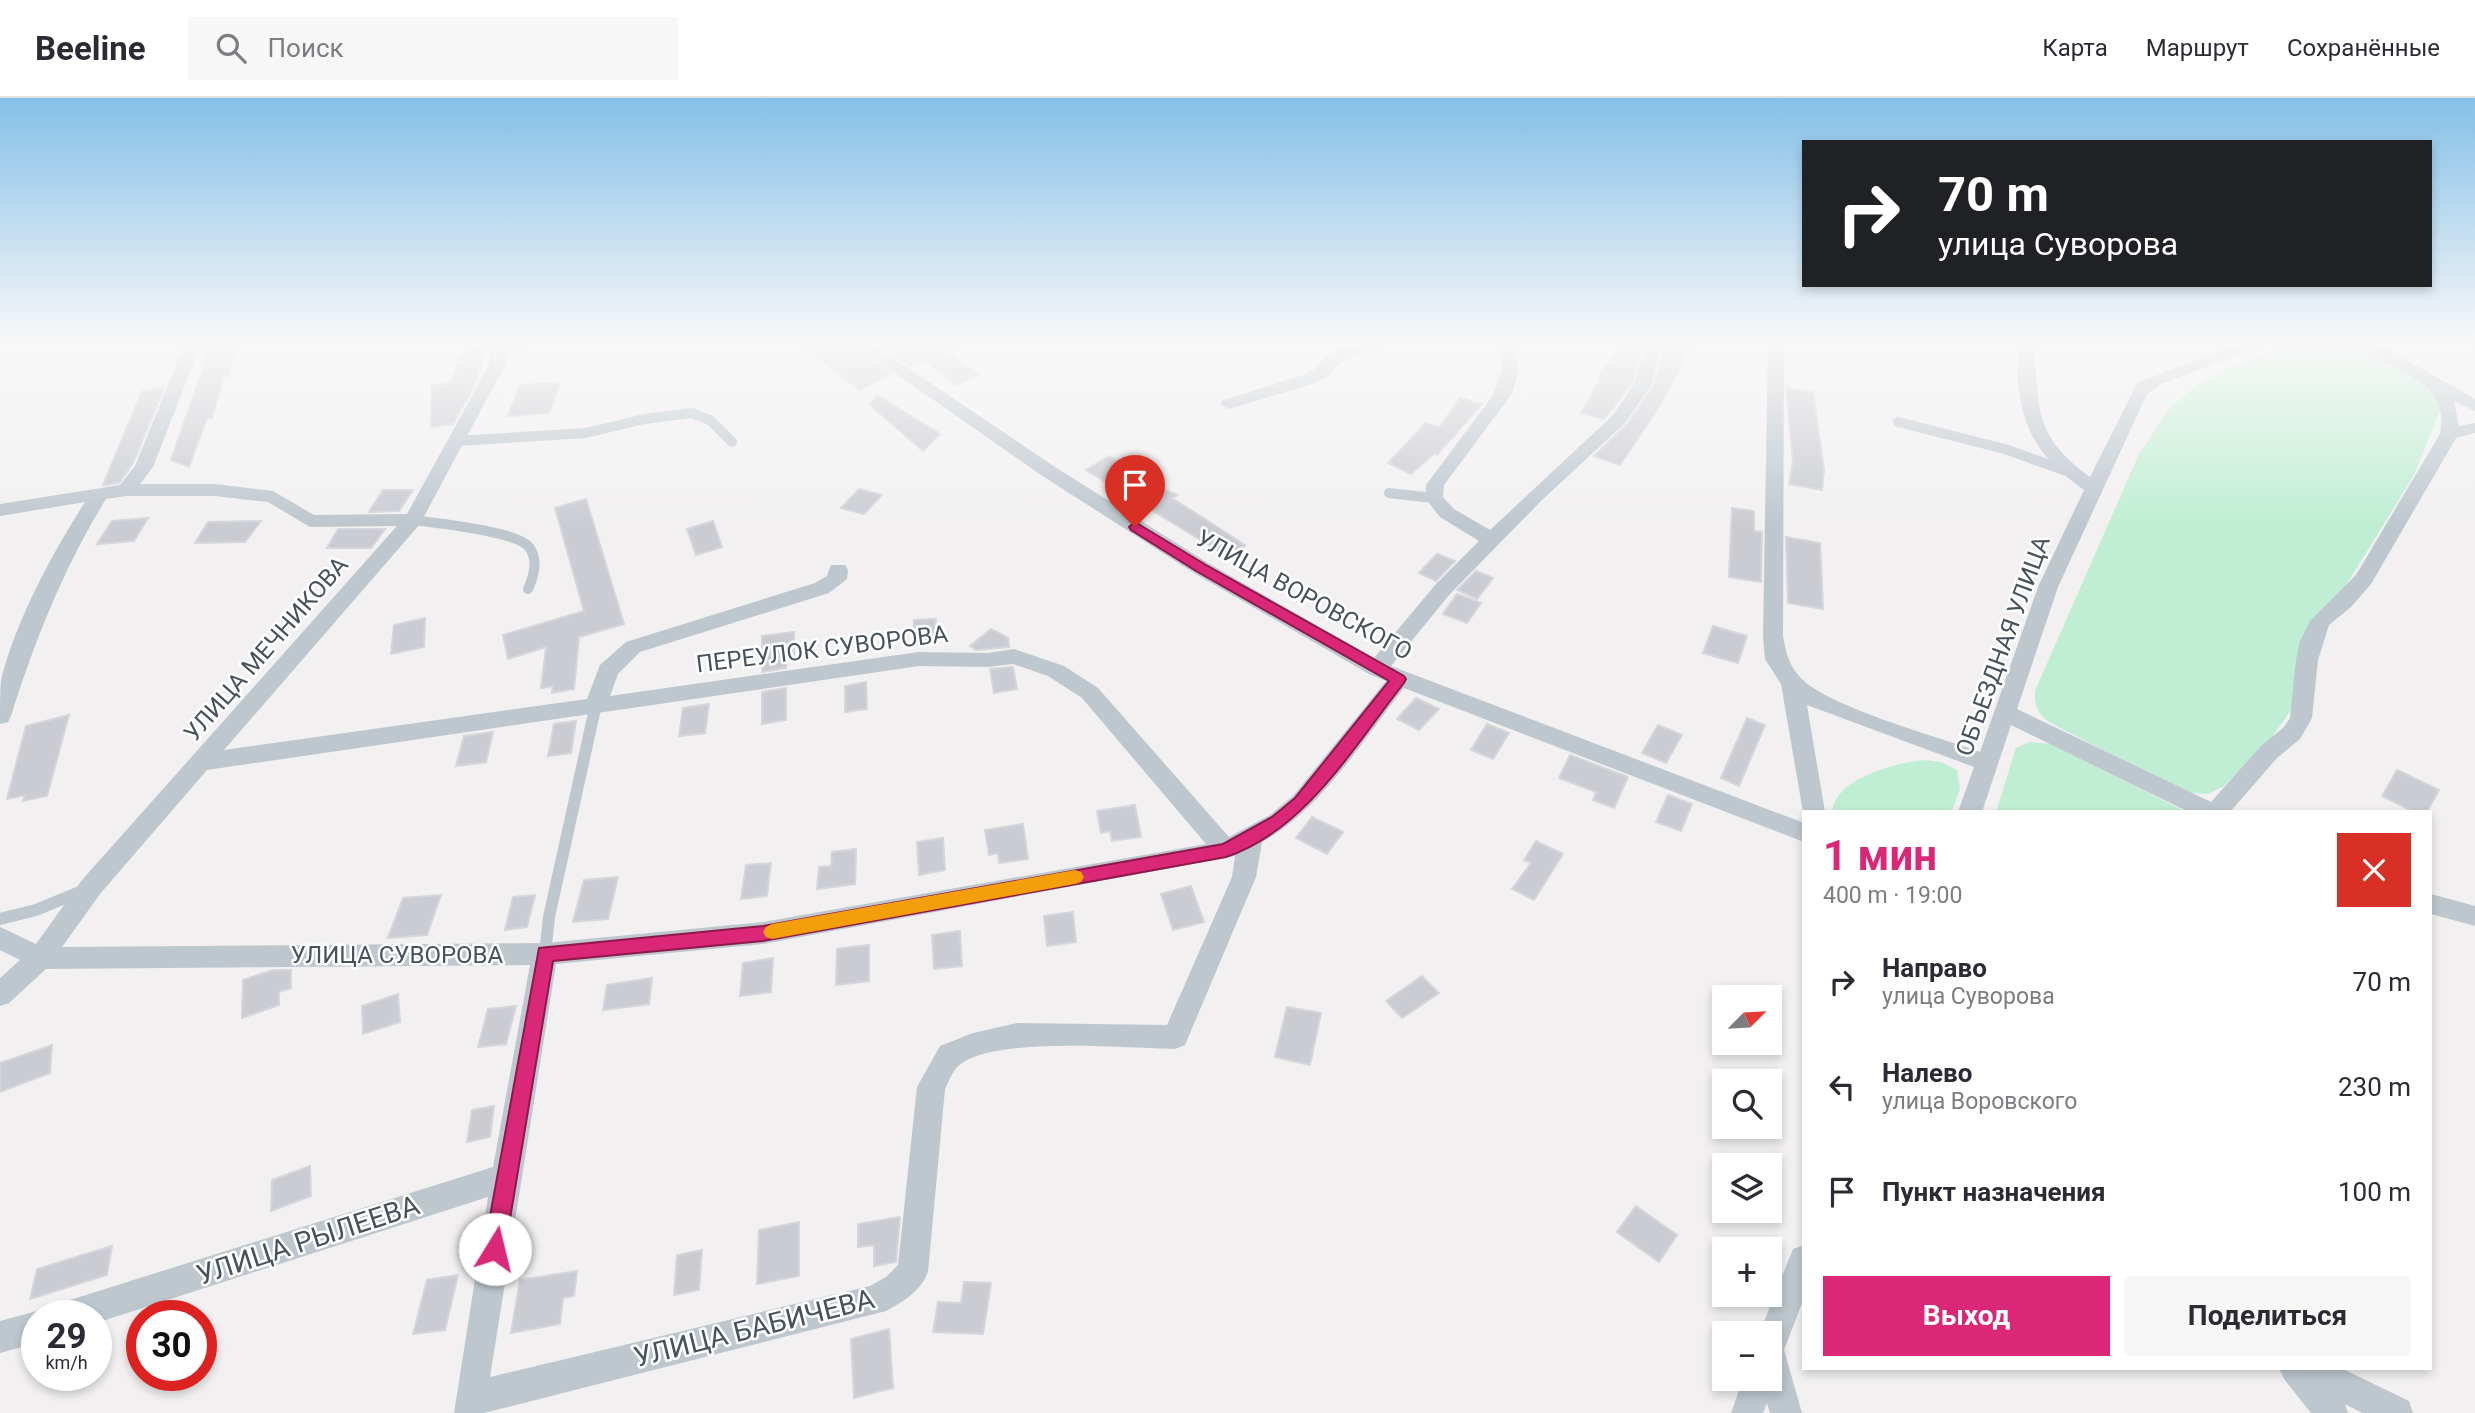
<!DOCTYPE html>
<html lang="ru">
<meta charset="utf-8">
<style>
:root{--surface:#fff;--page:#f7f7f7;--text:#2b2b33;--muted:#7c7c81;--line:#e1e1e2;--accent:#db2777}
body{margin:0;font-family:Roboto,sans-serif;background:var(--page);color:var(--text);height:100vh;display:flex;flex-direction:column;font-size:26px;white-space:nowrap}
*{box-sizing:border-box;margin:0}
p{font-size:23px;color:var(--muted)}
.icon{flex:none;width:38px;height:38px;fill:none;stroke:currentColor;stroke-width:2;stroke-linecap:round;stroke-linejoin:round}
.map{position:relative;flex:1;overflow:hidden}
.details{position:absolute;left:1802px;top:712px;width:630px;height:560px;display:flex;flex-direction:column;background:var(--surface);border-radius:0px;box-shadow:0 4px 10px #0003}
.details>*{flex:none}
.top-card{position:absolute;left:1802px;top:42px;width:630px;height:147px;border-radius:0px;box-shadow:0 4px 10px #0003;background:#202124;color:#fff;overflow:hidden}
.needle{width:46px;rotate:66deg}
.controls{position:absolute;left:1712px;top:887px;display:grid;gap:14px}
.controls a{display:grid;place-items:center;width:70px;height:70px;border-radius:0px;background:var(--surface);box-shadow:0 4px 10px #0003;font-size:35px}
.speed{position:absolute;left:21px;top:1202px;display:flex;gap:14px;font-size:35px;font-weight:700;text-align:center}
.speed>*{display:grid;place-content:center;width:91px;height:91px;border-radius:50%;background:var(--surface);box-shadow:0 4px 10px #0003;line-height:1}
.speed small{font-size:18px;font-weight:400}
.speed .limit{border:10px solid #d22;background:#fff;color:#111}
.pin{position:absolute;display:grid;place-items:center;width:60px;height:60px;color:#fff;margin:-72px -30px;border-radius:50% 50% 50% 0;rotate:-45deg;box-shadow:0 0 7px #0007}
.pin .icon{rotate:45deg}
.me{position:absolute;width:77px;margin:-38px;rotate:9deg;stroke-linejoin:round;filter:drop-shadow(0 0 5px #0008)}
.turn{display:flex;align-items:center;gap:24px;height:147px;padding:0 21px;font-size:32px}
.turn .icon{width:91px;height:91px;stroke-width:2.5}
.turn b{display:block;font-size:49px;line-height:60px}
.round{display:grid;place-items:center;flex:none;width:74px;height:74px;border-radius:0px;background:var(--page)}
.head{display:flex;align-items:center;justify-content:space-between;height:119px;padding:0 21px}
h1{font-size:42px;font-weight:700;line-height:52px;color:var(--accent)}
.cta{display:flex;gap:14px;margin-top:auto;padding:14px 21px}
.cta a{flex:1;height:80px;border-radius:0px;background:var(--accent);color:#fff;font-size:28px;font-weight:700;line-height:80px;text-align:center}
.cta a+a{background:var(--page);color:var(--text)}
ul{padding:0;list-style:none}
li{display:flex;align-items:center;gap:21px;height:105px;padding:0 21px}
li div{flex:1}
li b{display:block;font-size:26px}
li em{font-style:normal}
header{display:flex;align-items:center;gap:42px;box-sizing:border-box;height:98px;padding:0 35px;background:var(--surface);border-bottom:2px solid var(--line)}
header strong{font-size:33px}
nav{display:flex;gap:38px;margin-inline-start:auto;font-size:24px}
.search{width:490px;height:63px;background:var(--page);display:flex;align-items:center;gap:18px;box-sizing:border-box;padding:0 24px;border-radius:0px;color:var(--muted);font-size:26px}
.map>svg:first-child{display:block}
.green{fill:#c0eed4}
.building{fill:#caccd2;stroke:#d4d6db;stroke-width:2}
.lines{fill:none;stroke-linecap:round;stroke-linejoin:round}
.lane-far1{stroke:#bec7ce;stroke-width:10}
.lane{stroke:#bec7ce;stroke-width:12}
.street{fill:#bec7ce;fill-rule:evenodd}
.route{fill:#db2777;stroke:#8e194d;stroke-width:2}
.slow{fill:#f59e0b}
.labels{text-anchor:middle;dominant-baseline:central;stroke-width:5;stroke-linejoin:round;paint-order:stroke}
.street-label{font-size:24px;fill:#48525d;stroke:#fff}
.near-street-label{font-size:28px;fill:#48525d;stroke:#fff}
</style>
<header>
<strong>Beeline</strong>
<div class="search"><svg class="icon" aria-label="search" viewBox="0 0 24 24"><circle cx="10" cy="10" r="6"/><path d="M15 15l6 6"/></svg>Поиск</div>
<nav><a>Карта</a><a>Маршрут</a><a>Сохранённые</a></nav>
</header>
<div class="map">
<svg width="2475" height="1315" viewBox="0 0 2475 1315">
<rect width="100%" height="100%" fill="#f2f0f0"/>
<!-- green -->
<path class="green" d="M 2304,243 L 2352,244 L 2430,289 L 2441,310 L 2414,377 L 2342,494 L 2291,612 L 2267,646 L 2224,688 L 2208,696 L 2193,695 L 2172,688 L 2049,624 C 2037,614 2035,609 2035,593 L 2139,356 L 2171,308 L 2196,288 L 2231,268 Z
M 2030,644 L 2054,646 L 2186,714 L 1996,714 L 2016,650 Z
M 1924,662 L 1941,664 L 1957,672 L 1960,692 L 1951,714 L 1832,714 C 1835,680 1896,665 1924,662 Z"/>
<!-- building -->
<path class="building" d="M 236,243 L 229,278 L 224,279 L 212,320 L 207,320 L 189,369 L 171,362 L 204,267 L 201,265 L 206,248 Z
M 797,243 L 846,243 L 892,276 L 859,292 Z
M 873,243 L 965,243 L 946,252 L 978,277 L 957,287 L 924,262 L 910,268 Z
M 1623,243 L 1644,243 L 1632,285 L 1604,321 L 1581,315 L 1601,280 L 1599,279 Z
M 1665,244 L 1691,249 L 1659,309 L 1620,367 L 1594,358 L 1627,326 L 1654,287 Z
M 486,249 L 474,288 L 453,326 L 431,329 L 432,287 L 451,284 L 461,255 Z
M 560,285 L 549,315 L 508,318 L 520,287 Z
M 164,290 L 134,363 L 119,385 L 103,387 L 142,293 Z
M 1786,290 L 1813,294 L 1824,372 L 1822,392 L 1789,386 L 1793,362 Z
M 877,297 L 940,336 L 923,353 L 870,307 Z
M 1460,300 L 1482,306 L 1437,357 L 1435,355 L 1411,376 L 1388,365 L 1426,325 L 1439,330 Z
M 1109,358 L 1155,387 L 1178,397 L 1172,400 L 1245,447 L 1235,463 L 1086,372 Z
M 859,391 L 882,397 L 864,416 L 841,410 Z
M 383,392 L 413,392 L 399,413 L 369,414 Z
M 586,401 L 624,526 L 579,539 L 574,591 L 552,595 L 553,588 L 541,590 L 546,549 L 508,561 L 503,537 L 584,513 L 555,410 Z
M 1732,410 L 1754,413 L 1754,433 L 1762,434 L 1761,484 L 1729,479 Z
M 148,420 L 134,443 L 97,446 L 112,423 Z
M 261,423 L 245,444 L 195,445 L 208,424 Z
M 713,423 L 722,449 L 696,457 L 687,431 Z
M 338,431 L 385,431 L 371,450 L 327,450 Z
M 1786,439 L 1820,445 L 1823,511 L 1788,505 Z
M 1437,456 L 1455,463 L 1436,483 L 1419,475 Z
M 1476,473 L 1493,480 L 1477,501 L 1457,492 Z
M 1457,496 L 1481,505 L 1467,525 L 1443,516 Z
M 425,520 L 424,549 L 391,556 L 394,527 Z
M 936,521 L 934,546 L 913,547 L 914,522 Z
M 1713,528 L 1747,538 L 1738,565 L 1703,555 Z
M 991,531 L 1008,540 L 1009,549 L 976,552 L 970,548 Z
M 794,534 L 794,561 L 786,562 L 786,570 L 762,574 L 762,538 Z
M 1013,569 L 1017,591 L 994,595 L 990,571 Z
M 866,584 L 867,611 L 845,614 L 845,588 Z
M 786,590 L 786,622 L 762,626 L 762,594 Z
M 1416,600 L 1439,611 L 1419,632 L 1397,621 Z
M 709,606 L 705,635 L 679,638 L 683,610 Z
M 69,617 L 47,698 L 23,703 L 25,697 L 7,701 L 26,628 Z
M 1747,620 L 1765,627 L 1739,688 L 1721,680 Z
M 576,623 L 571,655 L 548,658 L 554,626 Z
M 1487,626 L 1509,635 L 1493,661 L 1471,652 Z
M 1658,627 L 1682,637 L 1666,665 L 1642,655 Z
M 493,634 L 486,664 L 456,668 L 464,638 Z
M 1570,657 L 1628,679 L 1614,710 L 1593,702 L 1596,694 L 1559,680 Z
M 2397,672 L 2439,692 L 2427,714 L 2414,714 L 2382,698 Z
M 1668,697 L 1692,706 L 1681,733 L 1656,724 Z
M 1135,707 L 1141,739 L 1112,743 L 1110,733 L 1101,735 L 1097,713 Z
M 1312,719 L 1343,734 L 1327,756 L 1296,740 Z
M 1023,726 L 1028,761 L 999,765 L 998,755 L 989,757 L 985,732 Z
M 943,740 L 945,772 L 919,777 L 917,744 Z
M 1536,743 L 1563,756 L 1534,802 L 1512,791 L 1531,765 L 1524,762 Z
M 856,751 L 855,786 L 817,791 L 819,769 L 831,768 L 832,754 Z
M 771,765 L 767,798 L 741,801 L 746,767 Z
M 618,779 L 608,821 L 573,824 L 584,782 Z
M 1191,788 L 1204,824 L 1173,832 L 1161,796 Z
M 441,797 L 427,837 L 388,840 L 403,800 Z
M 535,797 L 527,829 L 505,832 L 513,799 Z
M 1073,814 L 1076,844 L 1047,848 L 1044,818 Z
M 960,833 L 962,868 L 934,871 L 932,837 Z
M 869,847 L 869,883 L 836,887 L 837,851 Z
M 773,860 L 771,894 L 740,898 L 743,865 Z
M 273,872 L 291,872 L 291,890 L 279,894 L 279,907 L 242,920 L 243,882 Z
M 1422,878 L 1439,895 L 1402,920 L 1386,903 Z
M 652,880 L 649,906 L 603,912 L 607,887 Z
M 398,896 L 400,924 L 363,936 L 362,908 Z
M 516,908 L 506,946 L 478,949 L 488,911 Z
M 1287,909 L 1321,915 L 1310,967 L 1275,959 Z
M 52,947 L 50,975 L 0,994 L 0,965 Z
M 494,1008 L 490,1039 L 467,1044 L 472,1012 Z
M 310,1068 L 311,1098 L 271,1113 L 272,1082 Z
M 1636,1108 L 1677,1137 L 1659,1164 L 1617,1134 Z
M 900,1119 L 896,1164 L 874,1168 L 874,1147 L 858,1149 L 858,1126 Z
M 799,1124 L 799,1178 L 757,1186 L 759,1132 Z
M 112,1148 L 107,1177 L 30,1201 L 37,1171 Z
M 702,1152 L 699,1192 L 674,1197 L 677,1157 Z
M 577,1173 L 574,1198 L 563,1200 L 560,1226 L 511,1235 L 520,1182 Z
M 458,1177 L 445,1232 L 413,1236 L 427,1182 Z
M 964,1184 L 991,1185 L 983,1236 L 933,1234 L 938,1204 L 961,1205 Z
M 889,1231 L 893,1290 L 854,1300 L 851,1241 Z"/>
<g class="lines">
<!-- lane-far1 -->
<path class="lane-far1" d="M 1898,324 L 2005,351 L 2072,375
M 456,343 L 586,335 L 644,321 L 692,315 L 710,322 L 732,344
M 1389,395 L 1434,400
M 413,422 C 435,425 517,433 529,449 C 539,462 534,478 528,491"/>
<!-- lane -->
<path class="lane" d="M 0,821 L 36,812 L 82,793
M 545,856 L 549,819 L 596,606"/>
<!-- street -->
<path class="street" d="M 0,243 L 9,243 L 0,249 Z
M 186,243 L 202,243 L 153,369 L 140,386 L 215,386 L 273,393 L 314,417 L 407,416 L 489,267 L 489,243 L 505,243 L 506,247 L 514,243 L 535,243 L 507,260 L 505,267 L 420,426 L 224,652 L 587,601 L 600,567 L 626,544 L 815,485 L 827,478 L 831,467 L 845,467 L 848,472 L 847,481 L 829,495 L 640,554 L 618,576 L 610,598 L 919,554 L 988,555 L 1014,551 L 1064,568 L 1098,590 L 1229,739 L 1270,717 L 1293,698 L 1386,583 L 1369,576 L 1194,475 L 1041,377 L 849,243 L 868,243 L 1055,369 L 1208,465 L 1374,560 L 1436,486 L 1479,443 L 1440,419 L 1425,400 L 1426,387 L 1494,296 L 1502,270 L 1500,256 L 1493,243 L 1509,243 C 1522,261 1519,278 1511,297 L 1444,387 L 1443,399 L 1454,411 L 1490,432 L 1613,317 L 1634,286 L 1647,243 L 1663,243 L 1652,286 L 1625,325 L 1542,402 L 1450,496 L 1391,568 L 1804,725 L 1804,744 L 1404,590 C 1362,643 1322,711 1262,744 L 1256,779 L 1185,947 L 1175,951 C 1125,950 1001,939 962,965 C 954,969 949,983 945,991 L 928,1174 C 920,1194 904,1203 886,1213 L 484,1315 L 454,1315 L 488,1099 L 96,1225 L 96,1218 L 54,1218 L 59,1207 L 70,1202 L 493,1069 L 530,867 L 46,871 L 9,905 L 0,908 L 0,880 L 20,862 L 0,852 L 0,829 L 36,846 L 82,782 L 397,428 L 310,429 L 268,404 L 215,398 L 126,398 L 106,401 C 64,469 35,542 11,618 L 8,624 L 0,626 C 0,612 0,595 1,582 C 16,522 52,456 85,404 L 0,418 L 0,406 L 120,387 L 135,368 ZM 1013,566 L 1048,578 L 1082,600 L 1206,746 L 763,824 L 545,845 L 62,849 L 100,796 L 207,672 L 919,568 L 988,569 ZM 1235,758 L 1232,779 L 1167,927 L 1017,925 L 973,935 L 940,948 L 917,989 L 898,1167 L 886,1179 L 870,1188 L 490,1279 L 556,866 L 763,846 Z
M 1365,243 L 1390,243 L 1388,246 L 1342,263 L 1326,280 L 1312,286 L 1229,311 L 1220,306 L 1223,302 L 1300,278 L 1314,272 L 1330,255 Z
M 1768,243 L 1784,243 L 1783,538 C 1786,554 1788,565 1799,578 C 1824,608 1939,639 1980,654 L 2038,489 L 2084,392 C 2041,360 2023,337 2018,282 C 2016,269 2018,256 2017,243 L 2033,243 C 2041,309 2030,335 2090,379 L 2137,285 L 2244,243 L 2268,243 L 2266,246 L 2161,286 L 2147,296 L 2058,489 L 2017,611 L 2211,704 L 2261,648 L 2284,629 L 2290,620 L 2296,562 L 2300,543 L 2310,523 L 2356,477 L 2440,336 C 2452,274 2382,276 2352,243 L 2373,243 L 2475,301 L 2475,313 L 2454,303 L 2459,328 L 2475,325 L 2475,335 L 2456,340 L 2371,486 L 2351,509 L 2329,527 L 2318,562 L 2312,620 L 2300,641 L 2277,660 L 2230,714 L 2189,714 L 2011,627 L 1982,714 L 1958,714 L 1974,669 L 1807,607 L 1825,714 L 1804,714 L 1804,720 L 1781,586 L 1765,561 L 1763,538 Z
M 2431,796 L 2475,808 L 2475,828 L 2431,816 Z
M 1804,1147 L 1804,1200 L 1784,1252 L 1802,1315 L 1770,1315 L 1767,1305 L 1763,1315 L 1731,1315 L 1743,1281 L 1769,1281 L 1769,1236 L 1759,1236 L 1793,1151 Z
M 37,1213 L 48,1218 L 37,1218 L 37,1245 L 0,1255 L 0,1223 Z
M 2279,1270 L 2341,1270 L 2409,1303 L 2413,1315 L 2362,1315 L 2345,1306 L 2348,1315 L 2311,1315 L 2284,1281 Z"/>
</g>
<!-- sky -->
<linearGradient id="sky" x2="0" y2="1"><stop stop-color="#84c0e8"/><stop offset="0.57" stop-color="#f9f8f8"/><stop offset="1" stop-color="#f9f8f8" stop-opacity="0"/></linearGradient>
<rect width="2475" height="427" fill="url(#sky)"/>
<!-- route -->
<path class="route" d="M 1135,424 L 1206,467 L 1404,578 L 1406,581 L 1404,585 C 1355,647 1305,733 1226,759 L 763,843 L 553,863 L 505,1151 L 502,1159 L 495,1162 L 487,1159 L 484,1151 L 539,850 L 763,828 L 1223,746 L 1272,719 L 1295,700 L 1389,583 L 1196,473 L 1131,432 L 1129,429 Z"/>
<!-- slow -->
<path class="slow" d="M 1075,772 L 1081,774 L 1084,779 L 1081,784 L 1075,786 L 772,841 L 766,839 L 763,834 L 766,829 L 772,826 Z"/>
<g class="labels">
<!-- street labels -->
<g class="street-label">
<text transform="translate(1304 497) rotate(29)">УЛИЦА ВОРОВСКОГО</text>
<text transform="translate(2003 548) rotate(-70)">ОБЪЕЗДНАЯ УЛИЦА</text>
<text transform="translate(266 551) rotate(-49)">УЛИЦА МЕЧНИКОВА</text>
<text transform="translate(822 551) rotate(-7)">ПЕРЕУЛОК СУВОРОВА</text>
<text x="397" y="857">УЛИЦА СУВОРОВА</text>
</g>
<!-- near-street labels -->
<g class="near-street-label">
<text transform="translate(308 1142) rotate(-18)">УЛИЦА РЫЛЕЕВА</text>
<text transform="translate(754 1230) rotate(-14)">УЛИЦА БАБИЧЕВА</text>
</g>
</g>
</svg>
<div class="controls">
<a><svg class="needle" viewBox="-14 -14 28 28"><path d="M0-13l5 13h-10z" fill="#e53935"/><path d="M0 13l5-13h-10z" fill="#7c7c81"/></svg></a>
<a><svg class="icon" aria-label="search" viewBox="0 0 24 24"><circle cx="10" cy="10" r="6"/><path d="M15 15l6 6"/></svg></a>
<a><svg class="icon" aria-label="layers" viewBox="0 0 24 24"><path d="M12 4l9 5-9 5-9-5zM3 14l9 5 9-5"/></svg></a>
<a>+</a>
<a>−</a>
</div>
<div class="speed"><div>29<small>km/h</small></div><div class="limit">30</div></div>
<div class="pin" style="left:1135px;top:429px;background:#d93025"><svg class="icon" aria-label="arrive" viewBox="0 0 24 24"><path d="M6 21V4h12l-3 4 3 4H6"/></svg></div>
<svg class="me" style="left:495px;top:1151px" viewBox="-20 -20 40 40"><circle r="19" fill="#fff"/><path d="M0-13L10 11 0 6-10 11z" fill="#db2777"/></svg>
<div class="top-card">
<div class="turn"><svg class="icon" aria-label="right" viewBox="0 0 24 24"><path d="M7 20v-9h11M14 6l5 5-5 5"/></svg><div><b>70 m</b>улица Суворова</div></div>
</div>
<section class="details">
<div class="head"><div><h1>1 мин</h1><p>400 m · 19:00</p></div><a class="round" style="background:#d93025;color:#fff"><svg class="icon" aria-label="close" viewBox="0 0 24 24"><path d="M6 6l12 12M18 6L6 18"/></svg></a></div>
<ul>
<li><svg class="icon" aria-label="right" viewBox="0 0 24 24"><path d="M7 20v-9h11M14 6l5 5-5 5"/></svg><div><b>Направо</b><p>улица Суворова</p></div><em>70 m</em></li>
<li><svg class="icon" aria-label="left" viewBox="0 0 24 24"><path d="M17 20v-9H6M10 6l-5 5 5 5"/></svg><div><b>Налево</b><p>улица Воровского</p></div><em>230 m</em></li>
<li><svg class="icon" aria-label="arrive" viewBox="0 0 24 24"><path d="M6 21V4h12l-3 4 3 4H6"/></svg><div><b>Пункт назначения</b></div><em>100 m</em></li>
</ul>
<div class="cta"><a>Выход</a><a>Поделиться</a></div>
</section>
</div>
